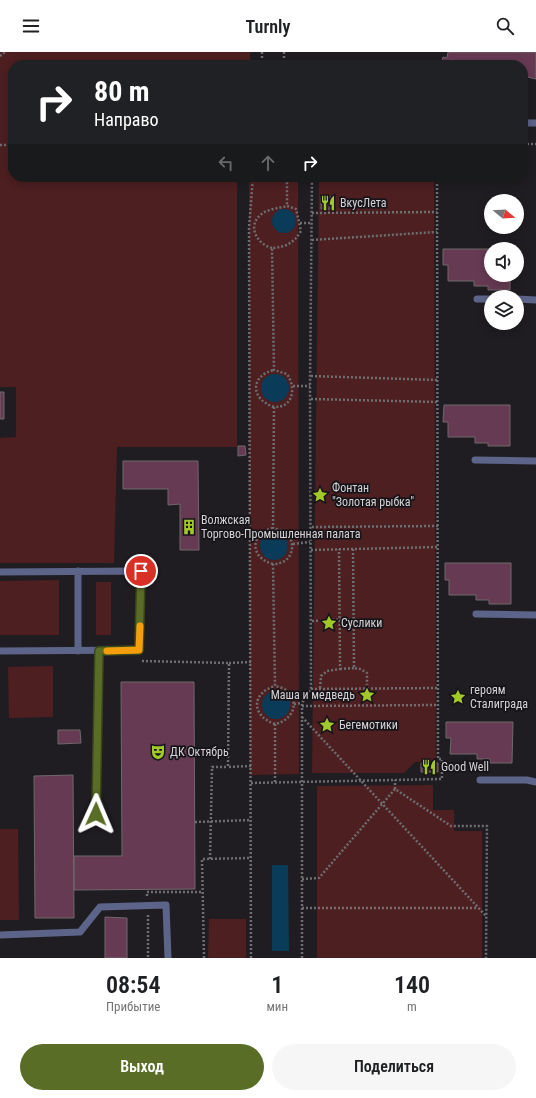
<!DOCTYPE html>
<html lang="ru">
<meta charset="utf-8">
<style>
:root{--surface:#fff;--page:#f6f6f6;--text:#202124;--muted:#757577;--accent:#5a6d26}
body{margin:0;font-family:"Roboto Condensed",sans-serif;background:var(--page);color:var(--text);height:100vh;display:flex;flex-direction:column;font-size:15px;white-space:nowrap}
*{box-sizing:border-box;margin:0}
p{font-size:13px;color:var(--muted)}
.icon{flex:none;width:22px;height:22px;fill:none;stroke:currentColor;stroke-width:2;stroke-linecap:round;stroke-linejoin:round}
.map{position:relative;height:906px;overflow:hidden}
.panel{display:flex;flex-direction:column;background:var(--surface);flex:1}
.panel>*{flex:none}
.guide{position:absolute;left:8px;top:8px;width:520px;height:122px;border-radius:16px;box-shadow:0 2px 10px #0003;background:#202124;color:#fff;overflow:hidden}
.needle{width:26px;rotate:108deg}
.controls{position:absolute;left:484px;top:142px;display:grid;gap:8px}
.controls a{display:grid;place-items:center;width:40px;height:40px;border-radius:50%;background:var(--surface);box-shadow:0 2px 10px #0003;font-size:20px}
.pin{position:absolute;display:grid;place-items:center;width:34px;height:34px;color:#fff;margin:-17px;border:2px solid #fff;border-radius:50%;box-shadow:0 1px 4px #0007}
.me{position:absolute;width:44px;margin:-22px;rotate:1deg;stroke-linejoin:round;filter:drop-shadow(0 0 3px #0008)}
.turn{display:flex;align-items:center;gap:14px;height:84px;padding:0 20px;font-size:18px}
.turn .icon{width:52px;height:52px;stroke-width:2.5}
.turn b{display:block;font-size:28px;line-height:34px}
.lanes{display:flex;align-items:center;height:38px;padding:0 20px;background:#0003;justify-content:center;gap:20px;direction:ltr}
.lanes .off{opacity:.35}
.eta{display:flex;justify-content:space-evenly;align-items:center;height:68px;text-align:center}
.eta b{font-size:24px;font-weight:600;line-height:28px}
.action{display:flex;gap:8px;margin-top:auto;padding:8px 20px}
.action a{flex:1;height:46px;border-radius:24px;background:var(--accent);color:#fff;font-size:16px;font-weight:600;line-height:46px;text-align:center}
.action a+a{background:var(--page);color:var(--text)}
header{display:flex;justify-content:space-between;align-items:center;height:52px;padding:0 20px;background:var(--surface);font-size:18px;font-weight:600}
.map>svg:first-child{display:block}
.green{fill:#4d1f21}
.water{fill:#0a3b59}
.building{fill:#663a53;stroke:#6f686b}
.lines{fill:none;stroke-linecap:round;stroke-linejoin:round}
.path{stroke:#706d71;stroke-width:2.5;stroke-dasharray:2 2;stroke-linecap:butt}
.lane{stroke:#5d6489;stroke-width:7}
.route-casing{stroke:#3a4719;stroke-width:10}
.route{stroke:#5a6d26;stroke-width:7}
.slow{stroke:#f59e0b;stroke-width:7}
.labels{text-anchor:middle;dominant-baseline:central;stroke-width:3.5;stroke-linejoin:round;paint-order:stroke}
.poi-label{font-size:12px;fill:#d5d3d6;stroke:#171419;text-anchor:start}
</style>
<header><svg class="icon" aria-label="menu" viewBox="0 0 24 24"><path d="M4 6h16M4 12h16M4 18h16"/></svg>Turnly<svg class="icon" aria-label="search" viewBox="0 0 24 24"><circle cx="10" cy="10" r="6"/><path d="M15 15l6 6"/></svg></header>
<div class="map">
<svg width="536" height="906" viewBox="0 0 536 906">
<rect width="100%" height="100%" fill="#201d22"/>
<!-- green -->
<path class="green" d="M 0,0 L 250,0 L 250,13 L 13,13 L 13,125 L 237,125 L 237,395 L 117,395 L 114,511 L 0,511 L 0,386 L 16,385 L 16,335 L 0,335 Z
M 249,125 L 298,125 L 299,722 L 250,723 Z
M 319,125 L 434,125 L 436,709 L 415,710 L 404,721 L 312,721 Z
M 59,528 L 59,583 L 0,583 L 0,529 Z
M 96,530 L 111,530 L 111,583 L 96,583 Z
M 53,614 L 53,665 L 9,666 L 8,615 Z
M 433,733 L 433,758 L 454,758 L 454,779 L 482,779 L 482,906 L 317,906 L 317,734 Z
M 0,777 L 18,777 L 19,868 L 0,868 Z
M 209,867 L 246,867 L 246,906 L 208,906 Z"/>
<!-- water -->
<path class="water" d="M272 169a12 12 0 1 1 24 0a12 12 0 1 1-24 0Z
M261 336a14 14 0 1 1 28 0a14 14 0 1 1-28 0Z
M260 494a14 14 0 1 1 28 0a14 14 0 1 1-28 0Z
M262 653a14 14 0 1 1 28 0a14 14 0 1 1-28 0Z
M 272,813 L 288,813 L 289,899 L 272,899 Z"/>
<!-- building -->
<path class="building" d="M 448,0 L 536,0 L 536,27 L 523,24 L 523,13 L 473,13 L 451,8 L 450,13 L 441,13 L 443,5 L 447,6 Z
M 321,145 L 334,145 L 334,157 L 321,157 Z
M 443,197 L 510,197 L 491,197 L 491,223 L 510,223 L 510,238 L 488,238 L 488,234 L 474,234 L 474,229 L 448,229 L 448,213 L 443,213 Z
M 0,340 L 4,340 L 4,367 L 0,367 Z
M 444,353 L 510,353 L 510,394 L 488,394 L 488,391 L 475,391 L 475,385 L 448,385 L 448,370 L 443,370 Z
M 238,394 L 245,394 L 246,403 L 238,404 Z
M 123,409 L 198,409 L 199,498 L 180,498 L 180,452 L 168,453 L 168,437 L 123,437 Z
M 445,511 L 511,511 L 511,552 L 489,552 L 489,548 L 476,548 L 476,543 L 449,543 L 449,528 L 445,528 Z
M 121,630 L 194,630 L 195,837 L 74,838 L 74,804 L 122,804 Z
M 446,670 L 513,670 L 512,711 L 490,711 L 490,707 L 477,707 L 477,702 L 450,702 L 451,686 L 446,686 Z
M 58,678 L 80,678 L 81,691 L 58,692 Z
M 421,711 L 438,711 L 438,720 L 421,720 Z
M 73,723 L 74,866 L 35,866 L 34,724 Z
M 105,865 L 127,866 L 127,906 L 105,906 Z"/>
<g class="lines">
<!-- path -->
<path class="path" d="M 262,0 L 262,13
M 284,0 L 284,13
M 0,4 L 5,0
M 523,92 L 536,92
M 0,93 L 13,93
M 312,161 L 437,160
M 300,171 L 312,171
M 312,188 L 437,180
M 272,196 C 256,192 246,172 263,161 C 269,157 280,156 287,154
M 311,324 L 437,328
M 293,334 L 310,334
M 311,347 L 437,350
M 274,355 C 250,347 250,324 274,318
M 312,475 L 438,474
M 273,476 C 249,482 250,506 273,512
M 293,492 L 310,490
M 353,497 L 354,616 L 360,617 L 367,621 L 367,636
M 311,498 L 438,495
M 312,569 L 354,567
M 142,609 L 229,611 L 228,715 L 251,714
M 229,611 L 251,610
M 340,617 L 354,616
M 320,636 L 321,624 L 327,619 L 340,617 L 339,497
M 311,637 L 438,636
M 294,652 L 302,651
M 302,654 L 438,653
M 302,665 L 486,864
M 275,672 C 251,664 251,641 275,634
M 275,730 L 275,672 C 291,669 301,652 287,639 C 284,636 279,635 275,634 L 273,512 C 292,512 297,494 287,480 L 273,476 L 274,355 C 294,356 296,335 287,322 L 274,318 L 272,196 C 286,195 294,191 301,179 L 296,157 L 287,154 L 287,125
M 251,731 L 442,727 L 442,707 L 438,707 L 437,125
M 395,737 L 395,728
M 195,770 L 251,768
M 210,807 L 212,715 L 228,715
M 302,827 L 319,826 L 395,737 L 451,774 L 487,774 L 486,906
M 147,844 L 147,840 L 203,840
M 302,856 L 477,856
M 148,863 L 148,906
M 204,906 L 202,807 L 251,806
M 251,906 L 249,176 L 253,125
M 302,906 L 302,651 L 311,637 L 310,334 L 312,125"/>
<!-- lane -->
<path class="lane" d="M 523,71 L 536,71
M 477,247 L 491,247
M 517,247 L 536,248
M 475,408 L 536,409
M 0,520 L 141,519 L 139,598 L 0,599
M 476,562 L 536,563
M 78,599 L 78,519
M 480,728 L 527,728 L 536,730
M 96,761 L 99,599
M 0,883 L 80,880 L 100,855 L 166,853 L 168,906"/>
</g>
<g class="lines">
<!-- route casing -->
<g class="route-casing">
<path id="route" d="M 96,762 L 99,599 L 139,598 L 141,519"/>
</g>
<!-- route -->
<use href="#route" class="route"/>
<!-- slow -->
<path class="slow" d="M 107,599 L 139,598 L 140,574"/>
</g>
<!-- icons -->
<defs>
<g id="restaurant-bare" transform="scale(1.2)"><path d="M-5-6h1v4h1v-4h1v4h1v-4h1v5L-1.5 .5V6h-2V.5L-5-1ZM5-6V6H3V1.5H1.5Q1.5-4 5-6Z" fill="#a1c929" stroke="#171419" stroke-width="2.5" paint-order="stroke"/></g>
<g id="sight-bare" transform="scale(1.2)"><path d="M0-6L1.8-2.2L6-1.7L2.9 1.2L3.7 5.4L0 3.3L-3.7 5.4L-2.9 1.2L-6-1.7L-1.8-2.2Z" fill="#a1c929" stroke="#171419" stroke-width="2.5" paint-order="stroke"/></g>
<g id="building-bare" transform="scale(1.2)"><path d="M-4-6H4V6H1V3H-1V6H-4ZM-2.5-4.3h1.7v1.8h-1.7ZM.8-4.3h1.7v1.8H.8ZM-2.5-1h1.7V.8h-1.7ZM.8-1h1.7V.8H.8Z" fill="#a1c929" stroke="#171419" stroke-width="2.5" paint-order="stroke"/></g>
<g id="theatre-bare" transform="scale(1.2)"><path d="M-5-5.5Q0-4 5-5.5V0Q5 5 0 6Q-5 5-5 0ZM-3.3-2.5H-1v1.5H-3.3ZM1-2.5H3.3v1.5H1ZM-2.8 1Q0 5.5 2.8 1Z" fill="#a1c929" stroke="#171419" stroke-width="2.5" paint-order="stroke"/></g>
</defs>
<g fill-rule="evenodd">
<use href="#restaurant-bare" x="328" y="151"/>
<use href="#sight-bare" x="320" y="443"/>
<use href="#building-bare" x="189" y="475"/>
<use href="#sight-bare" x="329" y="571"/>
<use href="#sight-bare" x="367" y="643"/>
<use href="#sight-bare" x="458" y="645"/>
<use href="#sight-bare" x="327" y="673"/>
<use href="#theatre-bare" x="158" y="700"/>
<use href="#restaurant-bare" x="429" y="715"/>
</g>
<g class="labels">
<!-- poi labels -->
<g class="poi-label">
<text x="340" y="151">ВкусЛета</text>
<text x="332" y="436">Фонтан<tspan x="332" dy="14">"Золотая рыбка"</tspan></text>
<text x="201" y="468">Волжская<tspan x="201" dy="14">Торгово-Промышленная палата</tspan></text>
<text x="341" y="571">Суслики</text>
<text x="470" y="638">героям<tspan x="470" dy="14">Сталиграда</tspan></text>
<text x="355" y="643" text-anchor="end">Маша и медведь</text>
<text x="339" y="673">Бегемотики</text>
<text x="170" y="700">ДК Октябрь</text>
<text x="441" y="715">Good Well</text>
</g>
</g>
</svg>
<div class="controls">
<a><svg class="needle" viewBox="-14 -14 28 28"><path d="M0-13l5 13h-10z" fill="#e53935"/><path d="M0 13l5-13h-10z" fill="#757577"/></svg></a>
<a><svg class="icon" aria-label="sound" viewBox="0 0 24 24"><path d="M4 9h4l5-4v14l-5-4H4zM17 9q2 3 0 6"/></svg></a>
<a><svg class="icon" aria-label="layers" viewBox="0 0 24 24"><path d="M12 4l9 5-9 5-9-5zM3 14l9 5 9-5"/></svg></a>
</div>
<div class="pin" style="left:141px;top:519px;background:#d93025"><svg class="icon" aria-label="arrive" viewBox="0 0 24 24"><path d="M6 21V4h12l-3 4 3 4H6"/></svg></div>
<svg class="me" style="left:96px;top:762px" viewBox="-20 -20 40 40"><path d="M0-17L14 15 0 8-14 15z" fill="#5a6d26" stroke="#fff" stroke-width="4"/></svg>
<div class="guide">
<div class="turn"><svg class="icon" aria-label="right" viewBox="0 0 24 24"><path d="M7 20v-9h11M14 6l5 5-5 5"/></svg><div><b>80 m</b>Направо</div></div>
<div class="lanes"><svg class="icon off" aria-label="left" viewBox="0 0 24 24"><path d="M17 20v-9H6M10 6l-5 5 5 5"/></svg><svg class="icon off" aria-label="ahead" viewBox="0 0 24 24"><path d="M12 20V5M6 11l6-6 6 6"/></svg><svg class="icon" aria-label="right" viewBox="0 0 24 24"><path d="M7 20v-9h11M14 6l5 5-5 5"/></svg></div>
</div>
</div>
<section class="panel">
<div class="eta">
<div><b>08:54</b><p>Прибытие</p></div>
<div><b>1</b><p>мин</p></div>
<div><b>140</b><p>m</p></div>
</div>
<div class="action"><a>Выход</a><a>Поделиться</a></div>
</section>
